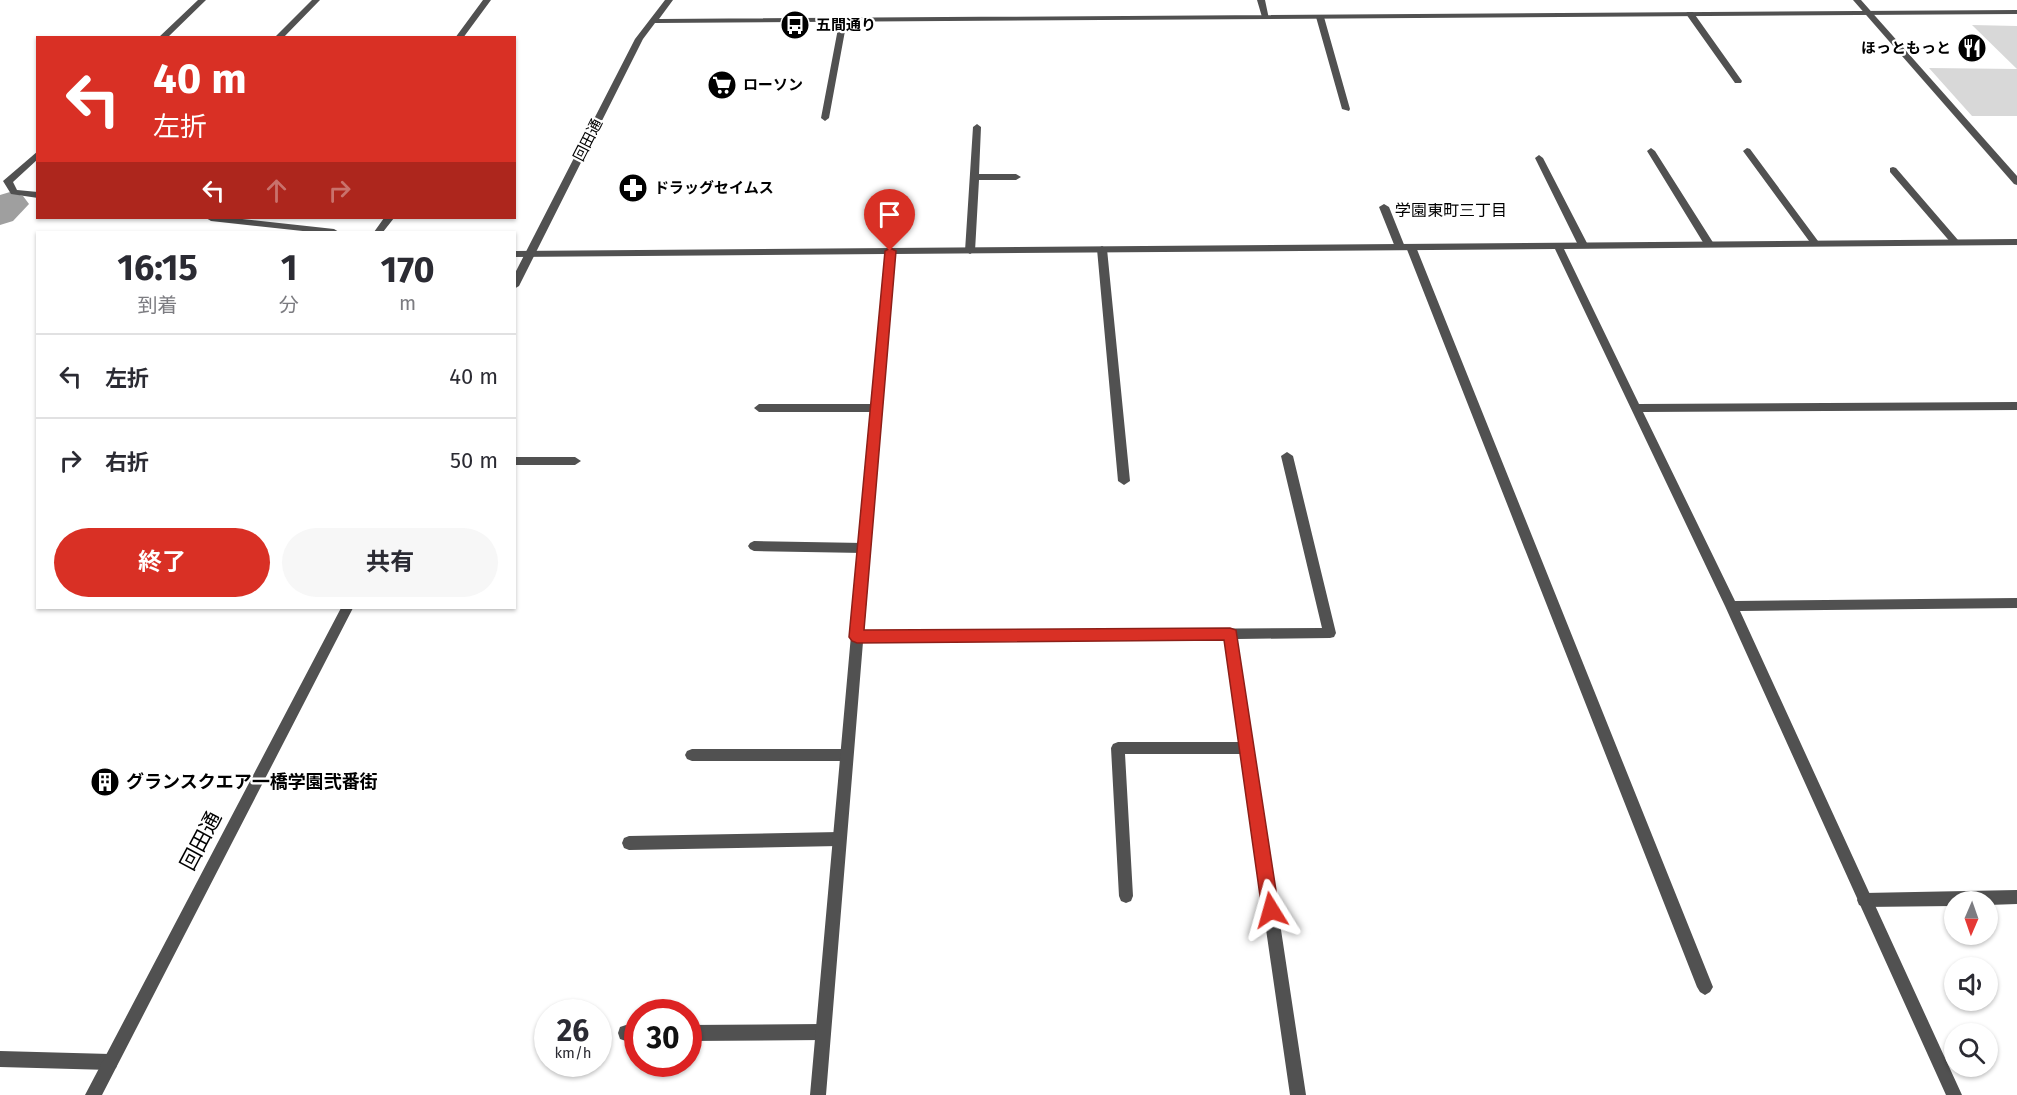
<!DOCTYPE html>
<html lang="ja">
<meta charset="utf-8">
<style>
:root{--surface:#fff;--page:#f7f7f7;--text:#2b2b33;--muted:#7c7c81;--line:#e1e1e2;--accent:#d93025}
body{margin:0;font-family:"Fira Sans","Noto Sans JP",sans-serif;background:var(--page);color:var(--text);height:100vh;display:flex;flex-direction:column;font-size:22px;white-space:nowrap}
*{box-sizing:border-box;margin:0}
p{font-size:20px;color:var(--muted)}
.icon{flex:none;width:33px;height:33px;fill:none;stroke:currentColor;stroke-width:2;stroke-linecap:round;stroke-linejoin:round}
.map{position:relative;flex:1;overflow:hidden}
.details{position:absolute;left:36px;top:231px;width:480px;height:378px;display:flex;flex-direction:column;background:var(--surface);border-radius:0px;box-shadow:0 2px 4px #0004}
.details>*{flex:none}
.guide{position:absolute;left:36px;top:36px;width:480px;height:183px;border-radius:0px;box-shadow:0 2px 4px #0004;background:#d93025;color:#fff;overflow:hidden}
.needle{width:39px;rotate:182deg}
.fabs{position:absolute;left:1944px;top:891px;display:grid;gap:12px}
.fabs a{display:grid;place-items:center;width:54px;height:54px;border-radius:50%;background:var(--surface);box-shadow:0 2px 4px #0004;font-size:30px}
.speed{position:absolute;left:534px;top:999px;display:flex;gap:12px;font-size:30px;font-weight:700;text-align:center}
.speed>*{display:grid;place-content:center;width:78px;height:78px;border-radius:50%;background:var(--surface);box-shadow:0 2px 4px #0004;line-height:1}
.speed small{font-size:15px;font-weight:400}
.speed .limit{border:9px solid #d22;background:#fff;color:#111}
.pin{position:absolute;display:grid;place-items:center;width:51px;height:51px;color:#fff;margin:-62px -26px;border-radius:50% 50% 50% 0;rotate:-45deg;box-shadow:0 0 6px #0007}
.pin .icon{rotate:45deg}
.me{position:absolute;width:66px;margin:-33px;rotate:352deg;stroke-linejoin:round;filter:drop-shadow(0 0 4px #0008)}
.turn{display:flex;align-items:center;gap:21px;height:126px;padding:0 18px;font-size:27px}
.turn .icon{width:78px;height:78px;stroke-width:2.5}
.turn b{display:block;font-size:42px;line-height:51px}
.lanes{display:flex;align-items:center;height:57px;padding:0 18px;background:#0003;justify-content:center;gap:30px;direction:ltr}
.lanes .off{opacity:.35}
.eta{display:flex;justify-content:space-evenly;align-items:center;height:102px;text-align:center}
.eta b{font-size:36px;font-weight:700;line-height:42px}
.action{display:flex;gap:12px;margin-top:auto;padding:12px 18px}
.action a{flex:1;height:69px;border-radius:36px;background:var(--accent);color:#fff;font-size:24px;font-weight:700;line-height:69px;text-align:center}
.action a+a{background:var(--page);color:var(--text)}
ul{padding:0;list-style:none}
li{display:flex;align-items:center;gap:18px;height:84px;padding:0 18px;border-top:2px solid var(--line)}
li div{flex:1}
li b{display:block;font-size:22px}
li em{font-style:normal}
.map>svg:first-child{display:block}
.green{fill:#d8d8d8}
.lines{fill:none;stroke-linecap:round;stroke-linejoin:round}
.canal{fill:#9f9f9f;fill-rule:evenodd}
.service{fill:#515151;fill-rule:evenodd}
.minor{fill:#515151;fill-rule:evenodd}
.tertiary{fill:#515151;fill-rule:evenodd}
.route{fill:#d93025;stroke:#8d1f18;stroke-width:1.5}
.labels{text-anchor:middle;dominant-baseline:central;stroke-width:4.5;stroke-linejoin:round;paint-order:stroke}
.far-poi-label{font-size:15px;font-weight:bold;fill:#000;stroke:#fff;text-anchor:start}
.far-street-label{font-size:15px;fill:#000;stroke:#fff}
.far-neighbourhood-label{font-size:16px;fill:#000;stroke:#fff}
.poi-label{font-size:18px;font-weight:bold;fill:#000;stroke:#fff;text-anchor:start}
.near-street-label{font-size:21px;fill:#000;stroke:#fff}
</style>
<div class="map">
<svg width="2017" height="1095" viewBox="0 0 2017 1095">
<rect width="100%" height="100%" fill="#fff"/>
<!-- green -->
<path class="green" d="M 1972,25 L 2017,26 L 2017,69 Z
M 1929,68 L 2017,69 L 2017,116 L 1972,116 Z"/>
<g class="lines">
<!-- canal -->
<path class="canal" d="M 10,192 L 23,196 L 29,204 L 13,221 L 0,225 L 0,195 Z"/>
<!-- service -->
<path class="service" d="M 1257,0 L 1265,0 L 1269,19 L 1262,17 Z
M 1687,12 L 1693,12 L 1742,81 L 1741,83 L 1735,83 L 1686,14 Z
M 1317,15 L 1324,17 L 1350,109 L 1349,111 L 1342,109 L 1316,17 Z
M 840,18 L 847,20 L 829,118 L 825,121 L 821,118 Z
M 977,124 L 981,127 L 979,174 L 1016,174 L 1021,177 L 1016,180 L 979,180 L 975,251 L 970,254 L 965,251 L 973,127 Z
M 1651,148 L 1655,151 L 1714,244 L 1712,246 L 1706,246 L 1704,244 L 1647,151 Z
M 1747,148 L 1750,149 L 1818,241 L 1818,245 L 1812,245 L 1743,151 Z
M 1539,155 L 1543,158 L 1588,245 L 1586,247 L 1580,247 L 1578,245 L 1535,158 Z
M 1893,167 L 1896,168 L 1958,240 L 1958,244 L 1952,244 L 1890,172 L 1890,168 Z
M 1384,204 L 1389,207 L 1405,247 L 1403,249 L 1397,249 L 1395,247 L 1379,207 Z
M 384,218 L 394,218 L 383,232 L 374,232 Z
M 1411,244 L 1416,247 L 1713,987 L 1710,992 L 1705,995 L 1700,992 L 1697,987 L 1406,247 Z
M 1102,246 L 1107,249 L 1130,481 L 1124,485 L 1118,481 L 1097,249 Z
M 759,404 L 876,404 L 881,408 L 876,412 L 759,412 L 754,408 Z
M 514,457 L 575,457 L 581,461 L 575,465 L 514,465 Z
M 754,541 L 864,543 L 868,545 L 870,548 L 868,551 L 864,553 L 754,551 L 750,549 L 748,546 L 750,543 Z
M 1118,742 L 1247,742 L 1252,744 L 1254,748 L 1252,752 L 1247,754 L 1125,754 L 1133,896 L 1131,901 L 1126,903 L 1121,901 L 1119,896 L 1111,748 L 1113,744 Z
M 692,749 L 845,749 L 850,751 L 852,755 L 850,759 L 845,761 L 692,761 L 687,759 L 685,755 L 687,751 Z
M 839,832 L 844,834 L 846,839 L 844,844 L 839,846 L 629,850 L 624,848 L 622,843 L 624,838 L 629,836 Z
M 2017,890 L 2017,904 L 1988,905 L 1988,902 L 1954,902 L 1954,906 L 1864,907 L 1859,905 L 1857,900 L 1859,895 L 1864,893 Z
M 823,1024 L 829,1026 L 831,1032 L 829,1038 L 823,1040 L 688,1041 L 688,1025 Z
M 626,1025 L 638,1025 L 638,1041 L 626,1041 L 620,1039 L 618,1033 L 620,1027 Z
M 0,1051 L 110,1054 L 116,1056 L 118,1062 L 116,1068 L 110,1070 L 0,1067 Z"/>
<!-- minor -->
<path class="minor" d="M 198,0 L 206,0 L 167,38 L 158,38 Z
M 312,0 L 320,0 L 283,38 L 274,38 Z
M 483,0 L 491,0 L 463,38 L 455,38 Z
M 1853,0 L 1861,0 L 2017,176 L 2017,185 L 2014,184 Z
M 38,151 L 38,159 L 13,182 L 17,190 L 38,192 L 38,198 L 11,194 L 3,181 Z
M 206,218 L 233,218 L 334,229 L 339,232 L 312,232 L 211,221 Z
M 2017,239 L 2017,245 L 1564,249 L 1639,404 L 2017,402 L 2017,410 L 1643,412 L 1735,601 L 2017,598 L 2017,608 L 1740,611 L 1962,1095 L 1946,1095 L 1725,606 L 1555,249 L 895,254 L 864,631 L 1322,628 L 1281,456 L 1287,452 L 1293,456 L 1336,633 L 1334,637 L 1330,638 L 1237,639 L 1306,1095 L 1290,1095 L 1224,639 L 863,642 L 826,1095 L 810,1095 L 885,254 L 514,257 L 514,251 Z"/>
<!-- tertiary -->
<path class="tertiary" d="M 665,0 L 673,0 L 659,19 L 2017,10 L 2017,14 L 655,23 L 643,39 L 519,286 L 514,289 L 514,275 L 635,39 Z
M 341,608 L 353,608 L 102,1095 L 85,1095 Z"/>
</g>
<!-- route -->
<path class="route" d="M 890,248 L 896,251 L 864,630 L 1230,628 L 1236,630 L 1279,910 L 1277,916 L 1271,918 L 1265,916 L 1262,910 L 1224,640 L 857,643 L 852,641 L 849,637 L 885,251 Z"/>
<!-- icons -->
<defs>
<g id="bus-disc" transform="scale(1.5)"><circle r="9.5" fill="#000" stroke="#fff"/><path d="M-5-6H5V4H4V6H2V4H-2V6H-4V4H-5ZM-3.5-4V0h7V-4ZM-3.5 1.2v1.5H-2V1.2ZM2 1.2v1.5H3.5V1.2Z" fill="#fff"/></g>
<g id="restaurant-disc" transform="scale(1.5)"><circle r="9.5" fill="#000" stroke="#fff"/><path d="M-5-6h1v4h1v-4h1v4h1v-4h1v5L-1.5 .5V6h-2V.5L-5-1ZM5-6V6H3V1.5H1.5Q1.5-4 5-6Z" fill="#fff"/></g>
<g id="supermarket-disc" transform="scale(1.5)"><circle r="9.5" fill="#000" stroke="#fff"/><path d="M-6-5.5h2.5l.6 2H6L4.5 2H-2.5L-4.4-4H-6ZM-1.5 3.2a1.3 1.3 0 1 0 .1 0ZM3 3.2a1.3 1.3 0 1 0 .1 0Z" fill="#fff"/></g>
<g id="pharmacy-disc" transform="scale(1.5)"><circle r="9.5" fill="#000" stroke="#fff"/><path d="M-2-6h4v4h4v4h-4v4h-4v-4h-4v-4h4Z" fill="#fff"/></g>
<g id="building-disc" transform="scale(1.5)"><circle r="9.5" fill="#000" stroke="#fff"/><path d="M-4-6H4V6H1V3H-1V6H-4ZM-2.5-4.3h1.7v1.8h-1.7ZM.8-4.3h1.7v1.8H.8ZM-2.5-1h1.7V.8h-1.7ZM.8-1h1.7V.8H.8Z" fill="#fff"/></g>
</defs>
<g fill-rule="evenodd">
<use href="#bus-disc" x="795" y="25"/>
<use href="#restaurant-disc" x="1972" y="48"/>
<use href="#supermarket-disc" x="722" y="85"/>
<use href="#pharmacy-disc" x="633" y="188"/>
<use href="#building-disc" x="105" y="782"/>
</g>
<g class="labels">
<!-- far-poi labels -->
<g class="far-poi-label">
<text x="816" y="25">五間通り</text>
<text x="1951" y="48" text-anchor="end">ほっともっと</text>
<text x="743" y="85">ローソン</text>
<text x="654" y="188">ドラッグセイムス</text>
</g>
<!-- far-street labels -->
<g class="far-street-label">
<text transform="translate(588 140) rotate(-63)">回田通</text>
</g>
<!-- far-neighbourhood labels -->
<g class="far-neighbourhood-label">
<text x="1451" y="210">学園東町三丁目</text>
</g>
<!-- poi labels -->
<g class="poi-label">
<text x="126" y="782">グランスクエア一橋学園弐番街</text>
</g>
<!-- near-street labels -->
<g class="near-street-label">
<text transform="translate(201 841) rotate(-62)">回田通</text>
</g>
</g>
</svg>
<div class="fabs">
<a><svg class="needle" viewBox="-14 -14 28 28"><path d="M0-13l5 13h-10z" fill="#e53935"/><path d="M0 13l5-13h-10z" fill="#7c7c81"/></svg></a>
<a><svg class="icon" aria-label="sound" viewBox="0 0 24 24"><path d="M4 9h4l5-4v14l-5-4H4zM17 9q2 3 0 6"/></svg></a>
<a><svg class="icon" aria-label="search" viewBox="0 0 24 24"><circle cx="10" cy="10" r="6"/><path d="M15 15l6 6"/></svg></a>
</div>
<div class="speed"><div>26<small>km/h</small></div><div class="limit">30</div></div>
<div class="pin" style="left:890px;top:251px;background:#d93025"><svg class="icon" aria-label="arrive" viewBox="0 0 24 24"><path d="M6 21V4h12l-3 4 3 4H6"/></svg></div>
<svg class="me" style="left:1271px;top:910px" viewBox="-20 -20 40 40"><path d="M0-17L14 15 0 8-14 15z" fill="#d93025" stroke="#fff" stroke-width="4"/></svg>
<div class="guide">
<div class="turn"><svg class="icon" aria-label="left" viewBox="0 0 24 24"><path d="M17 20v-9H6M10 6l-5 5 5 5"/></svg><div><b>40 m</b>左折</div></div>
<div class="lanes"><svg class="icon" aria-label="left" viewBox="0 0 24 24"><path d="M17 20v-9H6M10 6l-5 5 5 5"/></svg><svg class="icon off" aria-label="ahead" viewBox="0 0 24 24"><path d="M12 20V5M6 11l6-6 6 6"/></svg><svg class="icon off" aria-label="right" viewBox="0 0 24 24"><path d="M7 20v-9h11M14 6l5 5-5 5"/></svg></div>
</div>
<section class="details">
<div class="eta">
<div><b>16:15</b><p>到着</p></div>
<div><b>1</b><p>分</p></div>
<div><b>170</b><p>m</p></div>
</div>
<ul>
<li><svg class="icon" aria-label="left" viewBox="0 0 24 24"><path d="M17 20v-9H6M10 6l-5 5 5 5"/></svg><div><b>左折</b></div><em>40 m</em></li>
<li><svg class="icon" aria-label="right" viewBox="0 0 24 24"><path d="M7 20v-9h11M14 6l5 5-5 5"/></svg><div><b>右折</b></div><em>50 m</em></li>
</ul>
<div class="action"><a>終了</a><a>共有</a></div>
</section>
</div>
